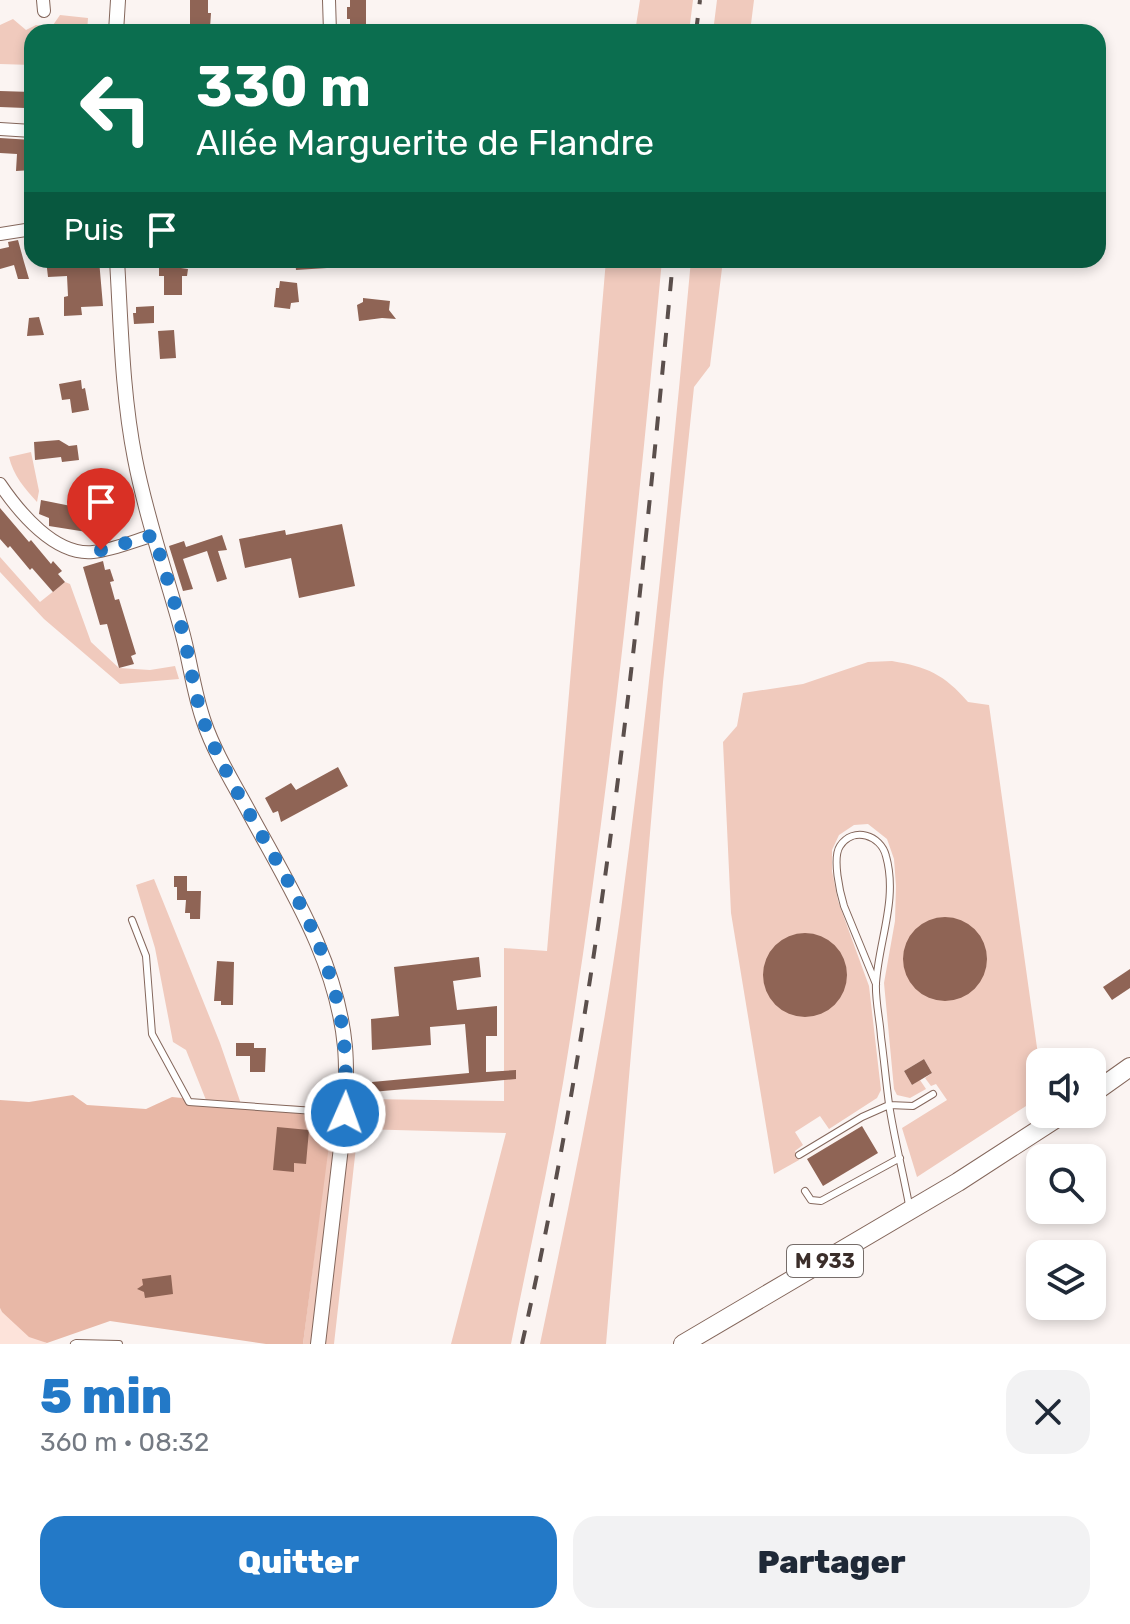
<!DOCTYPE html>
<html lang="fr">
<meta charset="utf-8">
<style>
:root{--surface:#fff;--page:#f2f2f3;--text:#1f2937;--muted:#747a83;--accent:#2379c7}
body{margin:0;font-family:Rubik,sans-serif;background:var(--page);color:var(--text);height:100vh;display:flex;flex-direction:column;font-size:30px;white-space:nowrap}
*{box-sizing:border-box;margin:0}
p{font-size:26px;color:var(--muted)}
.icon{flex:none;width:44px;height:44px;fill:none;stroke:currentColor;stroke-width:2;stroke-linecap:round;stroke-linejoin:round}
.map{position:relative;height:1344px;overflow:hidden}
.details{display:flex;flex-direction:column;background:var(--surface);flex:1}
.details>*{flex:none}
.banner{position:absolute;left:24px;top:24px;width:1082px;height:244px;border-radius:24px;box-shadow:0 4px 12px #0003;background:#0b6e4f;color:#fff;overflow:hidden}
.fabs{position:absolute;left:1026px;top:1048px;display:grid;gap:16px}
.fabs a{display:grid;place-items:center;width:80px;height:80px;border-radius:16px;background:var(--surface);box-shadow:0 4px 12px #0003;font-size:40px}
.pin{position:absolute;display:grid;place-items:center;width:68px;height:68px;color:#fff;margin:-82px -34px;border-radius:50% 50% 50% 0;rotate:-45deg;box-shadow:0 0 8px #0007}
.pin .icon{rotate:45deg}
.me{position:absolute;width:88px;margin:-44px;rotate:2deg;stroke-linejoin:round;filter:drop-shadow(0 0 6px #0008)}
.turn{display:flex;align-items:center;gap:28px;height:168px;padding:0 40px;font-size:36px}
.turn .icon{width:104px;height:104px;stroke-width:2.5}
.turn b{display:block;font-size:56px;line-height:68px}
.then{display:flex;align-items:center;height:76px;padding:0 40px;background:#0003;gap:16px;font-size:30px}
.round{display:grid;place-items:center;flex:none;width:84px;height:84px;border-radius:24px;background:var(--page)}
.overview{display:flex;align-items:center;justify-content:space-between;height:136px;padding:0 40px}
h1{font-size:48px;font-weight:800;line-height:60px;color:var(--accent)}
.cta{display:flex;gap:16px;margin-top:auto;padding:16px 40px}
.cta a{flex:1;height:92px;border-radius:24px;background:var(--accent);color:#fff;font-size:32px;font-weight:800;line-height:92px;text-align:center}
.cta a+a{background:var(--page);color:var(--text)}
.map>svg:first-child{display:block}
.built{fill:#fde3da}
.green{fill:#f0cabd}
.forest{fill:#e8b8a7}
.building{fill:#8f6455}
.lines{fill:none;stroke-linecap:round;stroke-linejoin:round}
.service-casing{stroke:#84675c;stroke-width:8}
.minor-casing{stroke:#84675c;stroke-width:14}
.tertiary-casing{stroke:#84675c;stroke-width:16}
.primary-casing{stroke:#84675c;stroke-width:20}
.service{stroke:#fff;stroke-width:6}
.minor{stroke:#fff;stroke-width:12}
.tertiary{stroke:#fff;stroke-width:14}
.primary{stroke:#fff;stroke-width:18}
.rail{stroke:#5b4f4c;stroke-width:4;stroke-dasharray:14 14;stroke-linecap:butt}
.route{stroke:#2379c7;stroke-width:14;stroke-dasharray:0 25.2}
.labels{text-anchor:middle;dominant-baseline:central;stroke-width:8;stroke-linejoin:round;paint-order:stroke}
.shield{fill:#fff;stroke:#766d6a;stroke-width:2}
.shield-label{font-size:20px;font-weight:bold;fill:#3b2e2a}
</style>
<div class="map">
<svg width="1130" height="1344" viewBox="0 0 1130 1344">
<rect width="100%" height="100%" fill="#fbf4f2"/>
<!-- built -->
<path class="built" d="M 0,1308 L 2,1312 L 47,1344 L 0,1344 Z"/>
<!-- green -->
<path class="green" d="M 640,0 L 693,0 L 689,32 L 635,32 Z
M 717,0 L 754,0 L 750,32 L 713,32 Z
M 60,15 L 88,18 L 87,32 L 32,32 L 32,65 L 0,64 L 0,25 L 13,19 L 26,30 L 36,25 L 51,28 Z
M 606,260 L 662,260 C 636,535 608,810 563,1083 C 548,1170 528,1257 511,1344 L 451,1344 L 506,1133 L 358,1129 L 334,1344 L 303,1344 L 334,1097 L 365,1099 L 504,1101 L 504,948 L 547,951 Z
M 691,260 L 723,260 L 710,366 L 694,387 L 663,682 L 606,1344 L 540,1344 C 570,1200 601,1056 621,910 C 650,694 671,477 691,260 Z
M 31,452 L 39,491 L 37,502 C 25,489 13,475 9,457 Z
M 0,557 L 40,602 L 65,582 L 70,584 L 91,642 L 119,668 L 150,670 L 175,666 L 179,679 L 120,684 L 44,619 L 0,572 Z
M 892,661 C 927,667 944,674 968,702 L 989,705 L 1040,1069 L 1040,1097 L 917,1177 L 902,1128 L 947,1100 L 936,1084 L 931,1086 L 925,1078 L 932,1073 L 924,1059 L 904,1071 L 912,1085 L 920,1080 L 926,1089 L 910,1098 L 897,1095 L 894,1089 L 884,983 L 895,921 L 896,886 L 894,859 L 887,839 L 868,824 L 854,825 L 839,835 L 832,850 L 832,871 L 838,901 L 869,986 L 881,1090 L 877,1098 L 829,1129 L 820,1116 L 795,1132 L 803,1145 L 795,1151 L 799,1160 L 774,1174 L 731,913 L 723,742 L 737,726 L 743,693 L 803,684 L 868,662 Z
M 154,879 L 220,1043 L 241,1104 L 206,1100 L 186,1050 L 173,1042 L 155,948 L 136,885 Z"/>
<!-- forest -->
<path class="forest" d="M 73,1095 L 87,1105 L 146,1109 L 172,1097 L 241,1104 L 334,1107 L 303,1344 L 266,1344 L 110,1321 L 47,1343 L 29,1337 L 2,1312 L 0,1308 L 0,1100 L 29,1102 Z"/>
<!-- building -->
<path class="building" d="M 190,0 L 208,0 L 208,13 L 211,13 L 210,28 L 200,28 L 200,32 L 190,32 Z
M 350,0 L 366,0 L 366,26 L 350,26 L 350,19 L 347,19 L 347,7 L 350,7 Z
M 0,91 L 32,92 L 32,107 L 25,106 L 25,108 L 0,107 Z
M 0,138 L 32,140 L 32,170 L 16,171 L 17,154 L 0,153 Z
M 18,240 L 24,262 L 29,279 L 18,279 L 14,265 L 0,269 L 0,249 L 9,247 L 8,242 Z
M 46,260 L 99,260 L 103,306 L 81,307 L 82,315 L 64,316 L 64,297 L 68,296 L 67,276 L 48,277 Z
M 295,260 L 327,260 L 327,268 L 296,270 Z
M 159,265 L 188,269 L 187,276 L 182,276 L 182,295 L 164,295 L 164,276 L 159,276 Z
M 280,281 L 297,283 L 299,302 L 291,303 L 290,309 L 274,307 L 276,288 L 279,288 Z
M 363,298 L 390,301 L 389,310 L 396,319 L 382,318 L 359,321 L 357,305 L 363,302 Z
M 154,306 L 154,323 L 134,324 L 133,313 L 136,313 L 136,307 Z
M 39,317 L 44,335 L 27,336 L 29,318 Z
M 174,330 L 176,358 L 160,359 L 158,331 Z
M 81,380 L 82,389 L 85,388 L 89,410 L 72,413 L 70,399 L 62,400 L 59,384 Z
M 59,440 L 69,446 L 77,445 L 79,460 L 62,462 L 61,457 L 35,460 L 34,442 Z
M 41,500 L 96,511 L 93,533 L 49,526 L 49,518 L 39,514 Z
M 0,508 L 29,542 L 31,540 L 51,564 L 53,561 L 62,571 L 58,574 L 65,582 L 53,592 L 32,568 L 30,570 L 10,546 L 8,548 L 0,539 Z
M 342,524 L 355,586 L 299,598 L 291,558 L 245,568 L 239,539 L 285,530 L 286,535 Z
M 222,535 L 227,550 L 218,551 L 227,579 L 217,582 L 207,551 L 183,559 L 193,589 L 183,591 L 169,546 L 184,541 L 186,547 Z
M 103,561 L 105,570 L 110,569 L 114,581 L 110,582 L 115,600 L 119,599 L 136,654 L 131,656 L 134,664 L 119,668 L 107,624 L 100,625 L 83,567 Z
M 338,767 L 348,786 L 281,822 L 278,811 L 273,813 L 265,798 L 291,783 L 296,790 Z
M 174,876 L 187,876 L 187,891 L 201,891 L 200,919 L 190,919 L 190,913 L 185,913 L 186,900 L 177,900 L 177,887 L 174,887 Z
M903 959a42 42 0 1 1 84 0a42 42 0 1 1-84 0Z
M763 975a42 42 0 1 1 84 0a42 42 0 1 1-84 0Z
M 479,957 L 481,977 L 453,981 L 457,1010 L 497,1006 L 497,1036 L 486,1036 L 486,1072 L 516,1070 L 516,1079 L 372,1092 L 372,1082 L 469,1073 L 465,1024 L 430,1027 L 431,1045 L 372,1050 L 371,1019 L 399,1016 L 394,967 Z
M 217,961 L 234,962 L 233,1005 L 221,1005 L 221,1001 L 214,1001 Z
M 1130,969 L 1130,988 L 1112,1000 L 1103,987 Z
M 236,1043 L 254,1043 L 254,1048 L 266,1048 L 265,1072 L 250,1072 L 250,1056 L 236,1056 Z
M 924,1059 L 932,1073 L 912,1085 L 904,1071 Z
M 862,1126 L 878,1153 L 823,1186 L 807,1159 Z
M 277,1127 L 309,1130 L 306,1164 L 294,1163 L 294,1172 L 273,1170 Z
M 171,1275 L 173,1294 L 145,1298 L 144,1292 L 137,1289 L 143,1285 L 142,1279 Z"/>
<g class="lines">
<!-- service casing -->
<g class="service-casing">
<path id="service" d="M 132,920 L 146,956 L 152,1034 L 189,1102 L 343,1113
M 876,984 L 844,906 C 840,893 832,858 840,846 C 853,826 881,835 886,856 C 898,899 879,940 876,983 C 875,1000 880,1020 881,1037 C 884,1059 886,1082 889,1104 C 894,1138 903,1172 909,1205
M 799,1155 L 862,1117 L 889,1105 L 913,1106 L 933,1094
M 805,1191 L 811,1200 L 821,1201 L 900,1158
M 74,1344 L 76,1343 L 119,1344"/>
</g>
<!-- minor casing -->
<g class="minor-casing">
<path id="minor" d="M 43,0 L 44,11
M 329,0 L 330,32
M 0,129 L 32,131
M 0,234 L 32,229
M 0,484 C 19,512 55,556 93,552 C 113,550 134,541 154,535"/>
</g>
<!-- tertiary casing -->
<g class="tertiary-casing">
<path id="tertiary" d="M 116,32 L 118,0
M 117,260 C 121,326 122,393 135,459 C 146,516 165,571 181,628 C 190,659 193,691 204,722 C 215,754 234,784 250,814 C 290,888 337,961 345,1047 C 347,1069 346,1091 345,1113 L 318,1344"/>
</g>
<!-- primary casing -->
<g class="primary-casing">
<path id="primary" d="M 1092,1094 L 1130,1067
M 683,1344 L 958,1182 L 1063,1114"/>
</g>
<!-- service -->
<use href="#service" class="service"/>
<!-- minor -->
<use href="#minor" class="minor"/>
<!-- tertiary -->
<use href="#tertiary" class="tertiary"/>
<!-- primary -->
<use href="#primary" class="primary"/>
<!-- rail -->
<path class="rail" d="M 696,32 L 700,0
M 522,1344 C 602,987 639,624 673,260"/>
</g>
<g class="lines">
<!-- route -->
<path class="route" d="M 101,550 L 154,535 C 164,570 176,605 185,641 C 192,673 196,705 209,735 C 246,821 308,896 333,986 C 346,1030 347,1069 345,1113"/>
</g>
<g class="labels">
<!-- shield labels -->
<rect class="shield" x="787" y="1245" width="76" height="32" rx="6"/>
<g class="shield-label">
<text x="825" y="1261">M 933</text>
</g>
</g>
</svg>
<div class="fabs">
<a><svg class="icon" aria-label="sound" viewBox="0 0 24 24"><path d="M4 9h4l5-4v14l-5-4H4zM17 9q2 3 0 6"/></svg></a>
<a><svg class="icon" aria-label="search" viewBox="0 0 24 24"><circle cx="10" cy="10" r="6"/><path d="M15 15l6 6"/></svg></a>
<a><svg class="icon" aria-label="layers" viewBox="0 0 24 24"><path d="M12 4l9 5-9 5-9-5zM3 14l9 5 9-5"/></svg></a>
</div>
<div class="pin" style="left:101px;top:550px;background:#d93025"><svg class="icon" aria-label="arrive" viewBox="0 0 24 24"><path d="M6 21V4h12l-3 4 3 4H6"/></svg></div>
<svg class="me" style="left:345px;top:1113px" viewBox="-20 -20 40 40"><circle r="17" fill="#2379c7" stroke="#fff" stroke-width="3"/><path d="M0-11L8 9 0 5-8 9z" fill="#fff"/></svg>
<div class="banner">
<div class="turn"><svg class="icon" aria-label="left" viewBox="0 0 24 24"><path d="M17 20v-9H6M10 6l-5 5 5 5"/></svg><div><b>330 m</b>Allée Marguerite de Flandre</div></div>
<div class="then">Puis<svg class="icon" aria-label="arrive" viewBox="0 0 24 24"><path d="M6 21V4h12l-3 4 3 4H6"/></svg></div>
</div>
</div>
<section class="details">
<div class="overview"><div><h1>5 min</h1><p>360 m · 08:32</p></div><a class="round"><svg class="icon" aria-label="close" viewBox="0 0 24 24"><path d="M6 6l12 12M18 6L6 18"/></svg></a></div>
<div class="cta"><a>Quitter</a><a>Partager</a></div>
</section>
